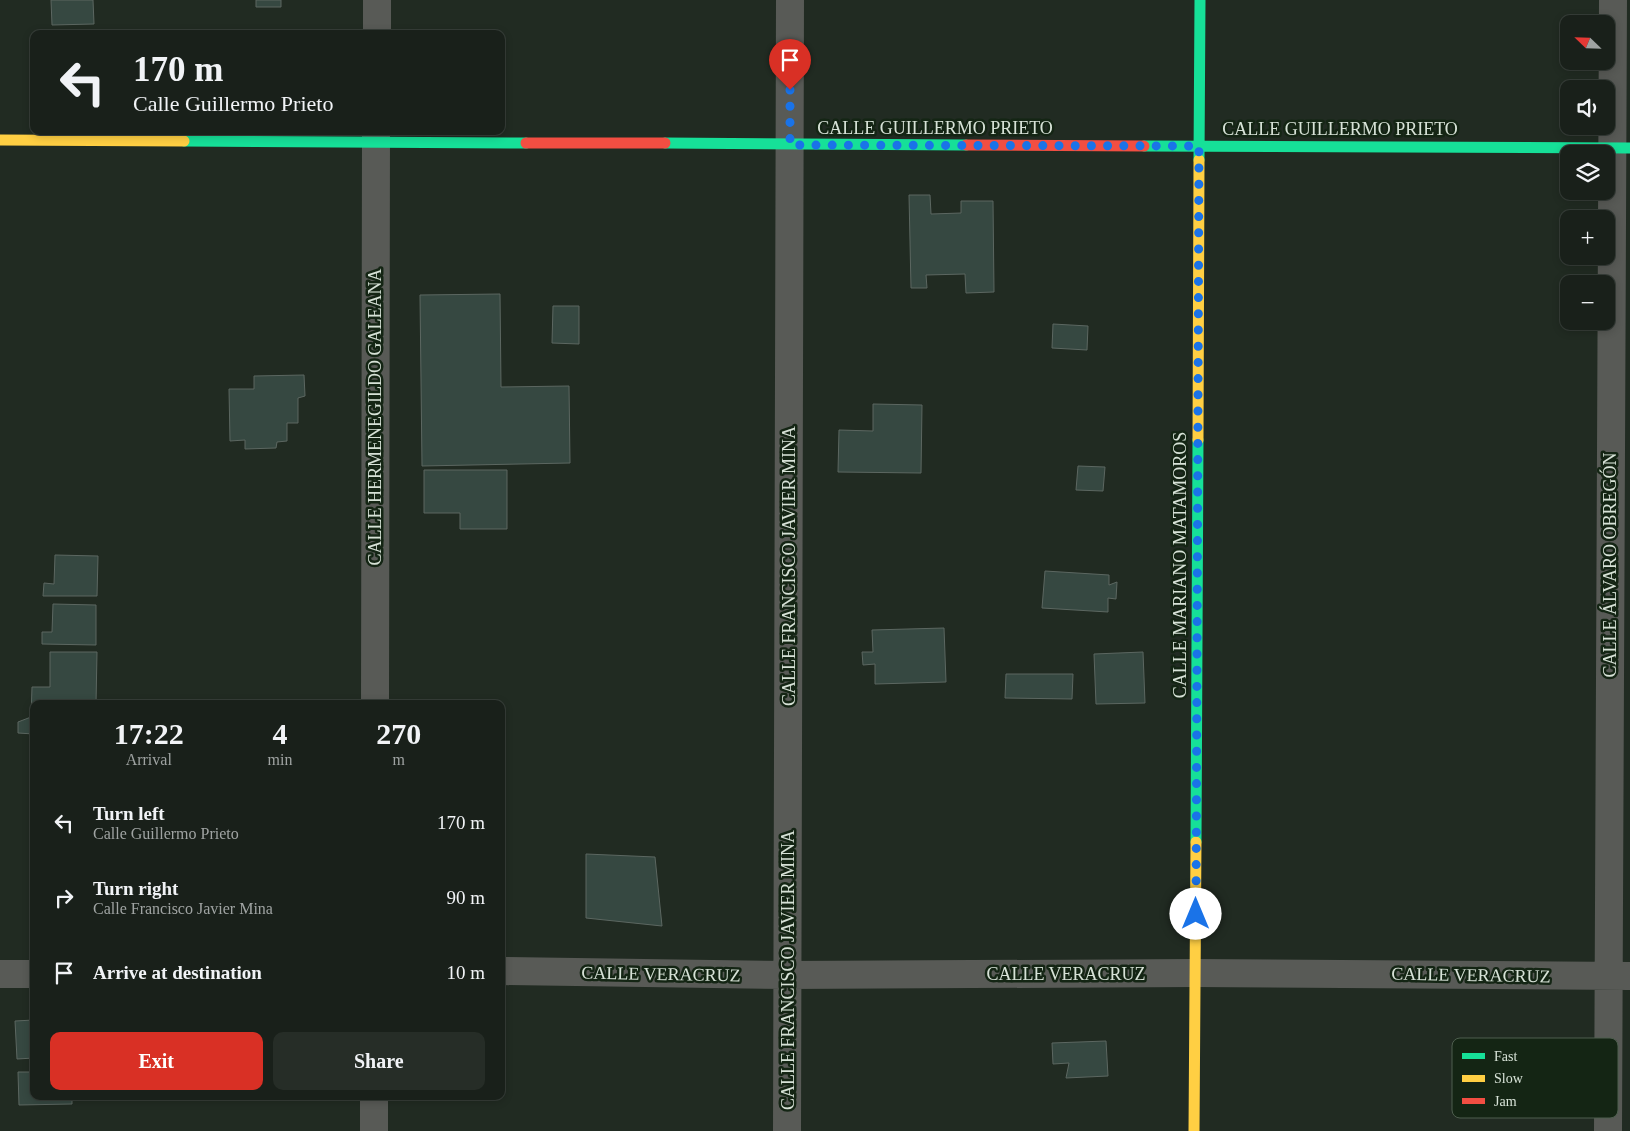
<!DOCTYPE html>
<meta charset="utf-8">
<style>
:root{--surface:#19201a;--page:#262d27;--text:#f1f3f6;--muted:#9fa3a2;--line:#373e39;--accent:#d93025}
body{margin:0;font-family:"Times New Roman",serif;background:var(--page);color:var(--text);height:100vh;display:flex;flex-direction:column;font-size:19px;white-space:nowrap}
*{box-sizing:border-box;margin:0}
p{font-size:16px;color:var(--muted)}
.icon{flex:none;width:28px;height:28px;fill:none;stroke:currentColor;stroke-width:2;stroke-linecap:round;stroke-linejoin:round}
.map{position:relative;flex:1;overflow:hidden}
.drawer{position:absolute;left:30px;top:700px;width:475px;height:400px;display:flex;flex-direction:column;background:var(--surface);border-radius:10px;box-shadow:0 2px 8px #0003,0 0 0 1px var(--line)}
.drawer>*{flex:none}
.guide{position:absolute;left:30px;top:30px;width:475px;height:105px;border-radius:10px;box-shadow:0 2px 8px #0003,0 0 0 1px var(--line);background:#19201a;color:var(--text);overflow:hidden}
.needle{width:32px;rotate:293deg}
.tools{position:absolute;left:1560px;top:15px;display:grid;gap:10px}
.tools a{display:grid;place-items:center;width:55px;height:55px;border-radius:10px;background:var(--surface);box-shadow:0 2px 8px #0003,0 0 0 1px var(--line);font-size:25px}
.pin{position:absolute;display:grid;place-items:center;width:42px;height:42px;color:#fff;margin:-51px -21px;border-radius:50% 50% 50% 0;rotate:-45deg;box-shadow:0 0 5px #0007}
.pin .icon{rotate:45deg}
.me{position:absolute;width:55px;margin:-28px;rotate:0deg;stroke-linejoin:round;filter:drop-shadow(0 0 4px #0008)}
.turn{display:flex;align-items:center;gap:18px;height:105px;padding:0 20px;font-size:22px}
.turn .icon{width:65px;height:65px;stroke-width:2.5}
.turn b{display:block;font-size:35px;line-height:42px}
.eta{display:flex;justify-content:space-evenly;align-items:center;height:85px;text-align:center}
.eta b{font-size:30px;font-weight:600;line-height:35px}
.primary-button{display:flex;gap:10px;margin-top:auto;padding:10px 20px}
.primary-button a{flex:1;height:58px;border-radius:10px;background:var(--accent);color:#fff;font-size:20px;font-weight:600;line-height:58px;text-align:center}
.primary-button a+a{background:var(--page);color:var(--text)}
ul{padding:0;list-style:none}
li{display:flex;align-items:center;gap:15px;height:75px;padding:0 20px}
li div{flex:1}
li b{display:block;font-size:19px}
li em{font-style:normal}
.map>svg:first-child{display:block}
.building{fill:#364841;stroke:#5c6761}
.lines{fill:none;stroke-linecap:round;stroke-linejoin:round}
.street{stroke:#585a56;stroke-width:28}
.fast{stroke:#16e098;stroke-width:11}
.slow{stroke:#ffcf43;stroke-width:11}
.jam{stroke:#f24e42;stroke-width:11}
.route{stroke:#1a73e8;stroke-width:9;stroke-dasharray:0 16.2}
.labels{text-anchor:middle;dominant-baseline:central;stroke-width:5;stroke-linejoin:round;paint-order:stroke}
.street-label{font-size:18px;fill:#d7e2d7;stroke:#142514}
.key{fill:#142514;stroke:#4e5e4e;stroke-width:1}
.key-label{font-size:14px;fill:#d7e2d7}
</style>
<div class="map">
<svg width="1630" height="1131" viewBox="0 0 1630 1131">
<rect width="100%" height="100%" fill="#212b22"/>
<!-- building -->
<path class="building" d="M 51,0 L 93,0 L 94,24 L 52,25 Z
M 256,0 L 281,0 L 281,7 L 256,7 Z
M 909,195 L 930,195 L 931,214 L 961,213 L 961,201 L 993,201 L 994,292 L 966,293 L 965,274 L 926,275 L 927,288 L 911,288 Z
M 500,294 L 501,387 L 569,386 L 570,463 L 422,466 L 420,295 Z
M 553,306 L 579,306 L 579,344 L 552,343 Z
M 1053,324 L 1088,326 L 1087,350 L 1052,348 Z
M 304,375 L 305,396 L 298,398 L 298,423 L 287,423 L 287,441 L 277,442 L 276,448 L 245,449 L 245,440 L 230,441 L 229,389 L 254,389 L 254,376 Z
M 873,404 L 922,405 L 921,473 L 838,472 L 839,430 L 873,431 Z
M 1078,466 L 1105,467 L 1103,491 L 1076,490 Z
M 424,470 L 507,470 L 507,529 L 460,529 L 460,513 L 424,513 Z
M 55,555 L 98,556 L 97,596 L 43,596 L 44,583 L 54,584 Z
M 1045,571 L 1109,575 L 1109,585 L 1117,582 L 1116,599 L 1108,598 L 1108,612 L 1042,608 Z
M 53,604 L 96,605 L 96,645 L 42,644 L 42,632 L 52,632 Z
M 944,628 L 946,682 L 875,684 L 875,664 L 863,665 L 862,652 L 873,652 L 872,630 Z
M 50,652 L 97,652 L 96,704 L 34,704 L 34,734 L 18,733 L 18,722 L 31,717 L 32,687 L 50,687 Z
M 1143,652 L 1145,703 L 1096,704 L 1094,654 Z
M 1006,674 L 1073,674 L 1072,699 L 1005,698 Z
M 586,854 L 655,857 L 662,926 L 586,918 Z
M 34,1020 L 34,1058 L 17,1059 L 15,1021 Z
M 1106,1041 L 1108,1076 L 1066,1078 L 1069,1063 L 1053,1064 L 1052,1043 Z
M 18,1072 L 34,1072 L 34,1096 L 72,1096 L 72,1104 L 19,1105 Z"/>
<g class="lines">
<!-- street -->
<path class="street" d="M 377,34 L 377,0
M 375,704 L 376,131
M 501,971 L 788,975 L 1195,973 L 1630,976
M 0,974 L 34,974
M 374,1096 L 374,1131
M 787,1131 L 790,0
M 1608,1131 L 1613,0"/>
<!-- fast -->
<path class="fast" d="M 184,141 L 526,143
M 665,143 L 966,145
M 1144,146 L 1630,148
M 1199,160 L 1200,0
M 1196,842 L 1198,440"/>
<!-- slow -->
<path class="slow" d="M 0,140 L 184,141
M 1198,440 L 1199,160
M 1194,1131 L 1196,842"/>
<!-- jam -->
<path class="jam" d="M 526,143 L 665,143
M 966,145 L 1144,146"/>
</g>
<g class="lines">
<!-- route -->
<path class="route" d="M 790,90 L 790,145 L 1199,146 L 1196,914"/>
</g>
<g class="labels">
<!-- street labels -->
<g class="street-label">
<text x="935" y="128">CALLE GUILLERMO PRIETO</text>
<text x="1340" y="129">CALLE GUILLERMO PRIETO</text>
<text transform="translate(375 417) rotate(-90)">CALLE HERMENEGILDO GALEANA</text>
<text transform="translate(1180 565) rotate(-90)">CALLE MARIANO MATAMOROS</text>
<text transform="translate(1610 565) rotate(-90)">CALLE ÁLVARO OBREGÓN</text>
<text transform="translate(789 566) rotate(-90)">CALLE FRANCISCO JAVIER MINA</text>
<text transform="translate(788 970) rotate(-90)">CALLE FRANCISCO JAVIER MINA</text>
<text transform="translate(661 974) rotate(1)">CALLE VERACRUZ</text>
<text x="1066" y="974">CALLE VERACRUZ</text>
<text transform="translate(1471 975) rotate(1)">CALLE VERACRUZ</text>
</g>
</g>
<!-- legend -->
<rect x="1452" y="1038" width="166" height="80" rx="8" class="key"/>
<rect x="1462" y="1053" width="23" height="6" fill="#16e098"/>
<rect x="1462" y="1075" width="23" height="7" fill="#ffcf43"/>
<rect x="1462" y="1098" width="23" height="6" fill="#f24e42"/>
<g class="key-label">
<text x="1494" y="1061">Fast</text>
<text x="1494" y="1083">Slow</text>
<text x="1494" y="1106">Jam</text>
</g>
</svg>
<div class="tools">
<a><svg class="needle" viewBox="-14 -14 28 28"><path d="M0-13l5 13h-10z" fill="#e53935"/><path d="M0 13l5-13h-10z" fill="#9fa3a2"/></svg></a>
<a><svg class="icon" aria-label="sound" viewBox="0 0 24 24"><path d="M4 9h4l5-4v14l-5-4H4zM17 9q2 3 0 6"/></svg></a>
<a><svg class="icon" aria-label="layers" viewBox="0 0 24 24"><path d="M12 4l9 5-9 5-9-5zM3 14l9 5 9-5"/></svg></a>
<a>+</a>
<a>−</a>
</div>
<div class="pin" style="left:790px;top:90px;background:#d93025"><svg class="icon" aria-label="arrive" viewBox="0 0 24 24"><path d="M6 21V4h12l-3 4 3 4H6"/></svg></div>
<svg class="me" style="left:1196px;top:914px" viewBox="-20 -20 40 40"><circle r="19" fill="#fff"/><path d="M0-13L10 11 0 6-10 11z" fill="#1a73e8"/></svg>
<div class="guide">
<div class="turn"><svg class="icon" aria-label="left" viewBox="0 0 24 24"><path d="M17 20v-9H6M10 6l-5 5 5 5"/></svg><div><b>170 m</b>Calle Guillermo Prieto</div></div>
</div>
<section class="drawer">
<div class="eta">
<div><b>17:22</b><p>Arrival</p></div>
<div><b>4</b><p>min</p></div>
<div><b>270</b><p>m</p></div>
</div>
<ul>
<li><svg class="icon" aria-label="left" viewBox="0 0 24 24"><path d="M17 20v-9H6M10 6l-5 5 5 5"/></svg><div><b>Turn left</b><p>Calle Guillermo Prieto</p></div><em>170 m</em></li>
<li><svg class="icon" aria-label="right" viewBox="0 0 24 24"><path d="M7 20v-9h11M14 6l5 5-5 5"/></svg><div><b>Turn right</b><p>Calle Francisco Javier Mina</p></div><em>90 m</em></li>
<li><svg class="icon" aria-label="arrive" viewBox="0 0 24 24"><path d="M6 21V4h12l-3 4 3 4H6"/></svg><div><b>Arrive at destination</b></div><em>10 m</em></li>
</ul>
<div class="primary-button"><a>Exit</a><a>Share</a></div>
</section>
</div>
